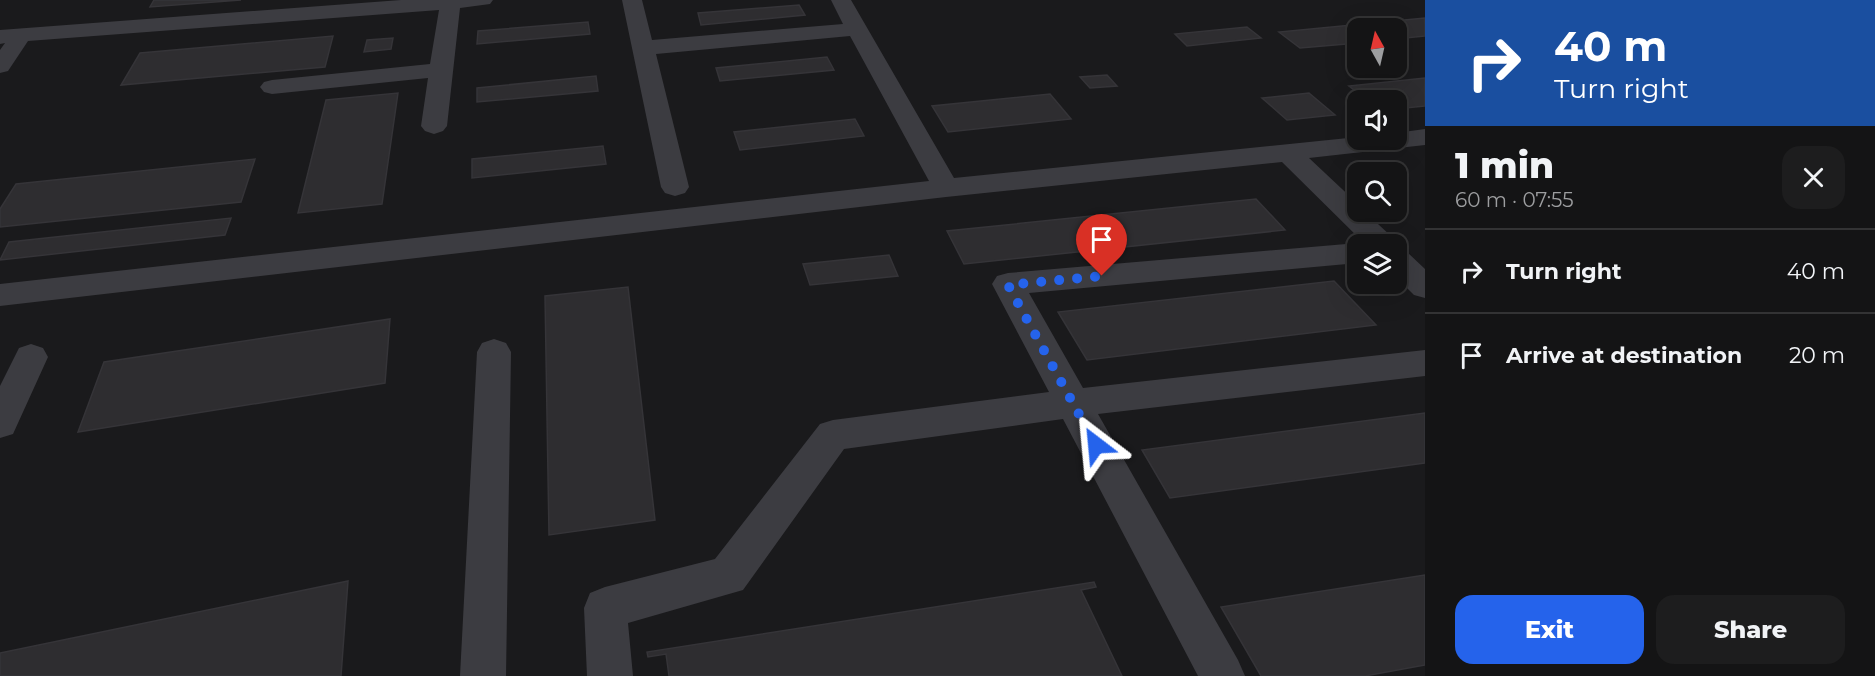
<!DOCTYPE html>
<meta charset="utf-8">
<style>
:root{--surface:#141415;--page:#1d1d1e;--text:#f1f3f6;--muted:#9d9ea0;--line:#333334;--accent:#2563eb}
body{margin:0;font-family:Montserrat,sans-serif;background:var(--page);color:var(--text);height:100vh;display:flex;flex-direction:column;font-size:22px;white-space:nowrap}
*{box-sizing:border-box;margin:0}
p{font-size:20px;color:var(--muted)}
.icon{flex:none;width:33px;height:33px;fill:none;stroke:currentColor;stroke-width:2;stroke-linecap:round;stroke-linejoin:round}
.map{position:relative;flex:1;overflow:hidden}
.sheet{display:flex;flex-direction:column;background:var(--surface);width:450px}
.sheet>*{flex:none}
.hud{background:#1a4fa0;color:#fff;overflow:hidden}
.needle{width:39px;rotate:352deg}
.fabs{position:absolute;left:1347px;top:18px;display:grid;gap:12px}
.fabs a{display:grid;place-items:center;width:60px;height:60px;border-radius:12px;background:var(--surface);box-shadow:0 6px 24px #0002,0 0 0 2px var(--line);font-size:30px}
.pin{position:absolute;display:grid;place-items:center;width:51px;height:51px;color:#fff;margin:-62px -26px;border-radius:50% 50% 50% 0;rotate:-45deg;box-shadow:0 0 6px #0007}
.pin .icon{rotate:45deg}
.me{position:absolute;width:66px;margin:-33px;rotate:331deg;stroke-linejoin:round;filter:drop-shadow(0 0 4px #0008)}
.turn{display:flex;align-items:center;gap:21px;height:126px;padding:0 30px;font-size:27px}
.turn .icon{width:78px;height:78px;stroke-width:2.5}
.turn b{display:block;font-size:42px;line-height:51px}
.round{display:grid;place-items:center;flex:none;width:63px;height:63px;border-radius:18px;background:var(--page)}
.summary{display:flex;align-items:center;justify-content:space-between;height:102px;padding:0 30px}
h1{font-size:36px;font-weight:800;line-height:45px}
.cta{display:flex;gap:12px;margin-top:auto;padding:12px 30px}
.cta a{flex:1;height:69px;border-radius:18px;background:var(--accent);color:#fff;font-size:24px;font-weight:800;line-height:69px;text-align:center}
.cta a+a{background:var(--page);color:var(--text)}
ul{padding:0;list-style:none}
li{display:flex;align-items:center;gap:18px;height:84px;padding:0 30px;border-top:2px solid var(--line)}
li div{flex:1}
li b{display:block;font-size:22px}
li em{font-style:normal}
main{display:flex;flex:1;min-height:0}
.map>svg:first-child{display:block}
.building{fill:#2e2d30;stroke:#353438;stroke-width:1.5}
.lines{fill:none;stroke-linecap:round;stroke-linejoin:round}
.minor{fill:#3c3c41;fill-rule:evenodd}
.route{stroke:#2563eb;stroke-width:10;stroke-dasharray:0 18}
</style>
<main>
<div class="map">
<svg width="1425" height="676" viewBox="0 0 1425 676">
<rect width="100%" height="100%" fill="#1a1a1c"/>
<!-- building -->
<path class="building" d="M 154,0 L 241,0 L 150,7 Z
M 799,5 L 805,15 L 701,25 L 698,13 Z
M 1425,18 L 1425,36 L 1396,39 L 1396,28 L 1358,28 L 1358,43 L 1300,48 L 1279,32 Z
M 588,22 L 590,34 L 477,44 L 478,31 Z
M 1247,27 L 1261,38 L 1187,46 L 1175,34 Z
M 333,36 L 325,67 L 121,85 L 140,53 Z
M 393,38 L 391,49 L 364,52 L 367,40 Z
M 827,57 L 834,70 L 720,81 L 716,68 Z
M 1107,75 L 1117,86 L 1090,88 L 1080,77 Z
M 596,76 L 598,91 L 477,102 L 477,88 Z
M 1425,78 L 1425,106 L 1396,109 L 1396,100 L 1367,100 L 1349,86 Z
M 398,93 L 382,204 L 298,213 L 326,100 Z
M 1309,93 L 1335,115 L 1287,120 L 1262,98 Z
M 1050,94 L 1071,119 L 948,132 L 932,106 Z
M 855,119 L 864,136 L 740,150 L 734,132 Z
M 603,146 L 606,164 L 472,178 L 472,159 Z
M 255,159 L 241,202 L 0,227 L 0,209 L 16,184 Z
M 1256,199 L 1285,230 L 964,264 L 947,231 Z
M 231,218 L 225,235 L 0,260 L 9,242 Z
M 889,255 L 898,276 L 810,285 L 803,264 Z
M 1334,281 L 1376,325 L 1087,360 L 1058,312 Z
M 628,287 L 655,520 L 549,535 L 545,296 Z
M 390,319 L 385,383 L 78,432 L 104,362 Z
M 1425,413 L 1425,463 L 1170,498 L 1142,450 Z
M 1425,575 L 1425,665 L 1365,676 L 1261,676 L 1221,607 Z
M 348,581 L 341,676 L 0,676 L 0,653 Z
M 1094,582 L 1096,587 L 1081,590 L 1122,676 L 669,676 L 666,654 L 648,657 L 647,652 Z"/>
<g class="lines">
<!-- minor -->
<path class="minor" d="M 401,0 L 493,0 L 490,4 L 460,8 L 447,126 L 443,131 L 434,134 L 425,131 L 421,126 L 428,78 L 272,94 L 264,92 L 260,87 L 264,82 L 272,80 L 430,64 L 439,10 L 28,41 L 8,71 L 0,73 L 0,50 L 5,43 L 0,44 L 0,30 Z
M 622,0 L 642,0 L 652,40 L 843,24 L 831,0 L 851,0 L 954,178 L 1358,137 L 1358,140 L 1396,140 L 1396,133 L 1425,129 L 1425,145 L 1309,158 L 1358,204 L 1358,212 L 1365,212 L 1392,237 L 1396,244 L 1365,244 L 1282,162 L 946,197 L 0,306 L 0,284 L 929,181 L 850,36 L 656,54 L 689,187 L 685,193 L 675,196 L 665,193 L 661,187 Z
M 1358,243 L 1364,244 L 1358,244 L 1358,263 L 1029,293 L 1083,388 L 1425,350 L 1425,376 L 1098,414 L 1238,660 L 1245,676 L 1198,676 L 1063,419 L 844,449 L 743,590 L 628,623 L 633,676 L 587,676 L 584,608 L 590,593 L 605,587 L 715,559 L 820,424 L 833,420 L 1049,392 L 992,284 L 997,276 L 1008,273 Z
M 1396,249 L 1407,252 L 1425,269 L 1425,298 L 1414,295 L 1396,277 Z
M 494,339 L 506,343 L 511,352 L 506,676 L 460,676 L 477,352 L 482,343 Z
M 31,344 L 43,348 L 48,357 L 13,434 L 0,438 L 0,386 L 19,348 Z"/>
</g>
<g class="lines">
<!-- route -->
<path class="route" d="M 1096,445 L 1008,285 L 1102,276"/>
</g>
</svg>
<div class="fabs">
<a><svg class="needle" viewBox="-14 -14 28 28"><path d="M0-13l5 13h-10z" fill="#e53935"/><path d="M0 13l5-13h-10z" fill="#9d9ea0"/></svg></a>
<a><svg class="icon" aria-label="sound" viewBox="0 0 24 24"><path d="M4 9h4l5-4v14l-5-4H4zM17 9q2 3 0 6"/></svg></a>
<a><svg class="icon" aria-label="search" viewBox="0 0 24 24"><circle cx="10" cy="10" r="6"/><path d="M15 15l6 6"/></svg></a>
<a><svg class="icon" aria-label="layers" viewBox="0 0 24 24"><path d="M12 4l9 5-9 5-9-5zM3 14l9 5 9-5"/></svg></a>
</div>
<div class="pin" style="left:1102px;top:276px;background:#d93025"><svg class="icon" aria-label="arrive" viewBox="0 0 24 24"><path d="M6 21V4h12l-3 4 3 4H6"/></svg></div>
<svg class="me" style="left:1096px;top:445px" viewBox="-20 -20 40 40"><path d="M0-17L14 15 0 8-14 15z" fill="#2563eb" stroke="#fff" stroke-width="4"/></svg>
</div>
<section class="sheet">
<div class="hud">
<div class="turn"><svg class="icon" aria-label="right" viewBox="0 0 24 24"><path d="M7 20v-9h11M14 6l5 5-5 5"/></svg><div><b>40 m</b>Turn right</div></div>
</div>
<div class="summary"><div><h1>1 min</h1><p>60 m · 07:55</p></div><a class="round"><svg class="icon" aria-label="close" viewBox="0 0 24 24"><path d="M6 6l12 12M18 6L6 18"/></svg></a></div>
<ul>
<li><svg class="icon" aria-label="right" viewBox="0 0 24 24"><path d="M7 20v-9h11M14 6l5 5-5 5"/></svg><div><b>Turn right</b></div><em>40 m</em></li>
<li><svg class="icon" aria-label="arrive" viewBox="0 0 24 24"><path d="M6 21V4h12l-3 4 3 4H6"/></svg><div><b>Arrive at destination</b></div><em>20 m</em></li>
</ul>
<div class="cta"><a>Exit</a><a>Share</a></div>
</section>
</main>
